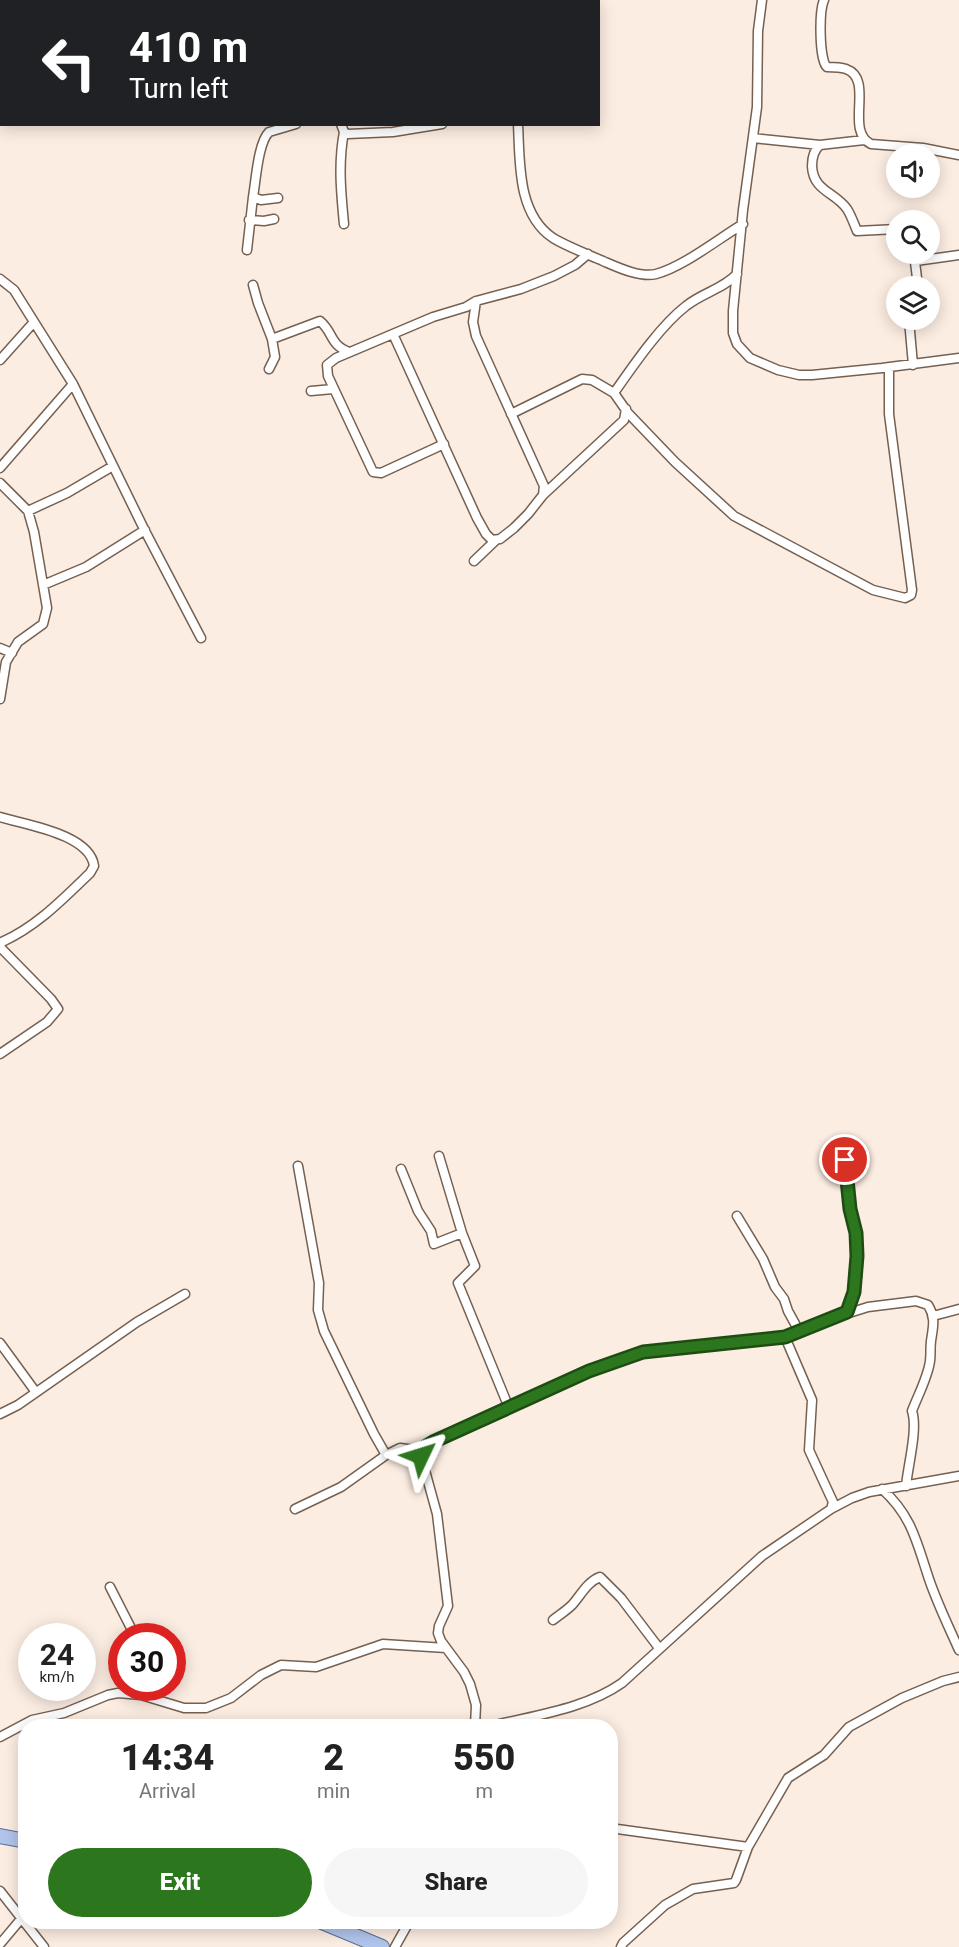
<!DOCTYPE html>
<style>
:root{--surface:#fff;--page:#f6f6f6;--text:#222;--muted:#767676;--accent:#2c771d}
body{margin:0;font-family:Roboto,sans-serif;background:var(--page);color:var(--text);height:100vh;display:flex;flex-direction:column;font-size:22px;white-space:nowrap}
*{box-sizing:border-box;margin:0}
p{font-size:20px;color:var(--muted)}
.icon{flex:none;width:33px;height:33px;fill:none;stroke:currentColor;stroke-width:2;stroke-linecap:round;stroke-linejoin:round}
.map{position:relative;flex:1;overflow:hidden}
.drawer{position:absolute;left:18px;top:1719px;width:600px;height:210px;display:flex;flex-direction:column;background:var(--surface);border-radius:24px;box-shadow:0 3px 15px #0003}
.drawer>*{flex:none}
.banner{position:absolute;left:0px;top:0px;width:600px;height:126px;box-shadow:0 3px 15px #0003;background:#202124;color:#fff;overflow:hidden}
.tools{position:absolute;left:886px;top:144px;display:grid;gap:12px}
.tools a{display:grid;place-items:center;width:54px;height:54px;border-radius:50%;background:var(--surface);box-shadow:0 3px 15px #0003;font-size:30px}
.speed{position:absolute;left:18px;top:1623px;display:flex;gap:12px;font-size:30px;font-weight:700;text-align:center}
.speed>*{display:grid;place-content:center;width:78px;height:78px;border-radius:50%;background:var(--surface);box-shadow:0 3px 15px #0003;line-height:1}
.speed small{font-size:15px;font-weight:400}
.speed .limit{border:9px solid #d22;background:#fff;color:#111}
.pin{position:absolute;display:grid;place-items:center;width:51px;height:51px;color:#fff;margin:-26px;border:3px solid #fff;border-radius:50%;box-shadow:0 2px 6px #0007}
.me{position:absolute;width:66px;margin:-33px;rotate:49deg;stroke-linejoin:round;filter:drop-shadow(0 0 4px #0008)}
.turn{display:flex;align-items:center;gap:21px;height:126px;padding:0 30px;font-size:27px}
.turn .icon{width:78px;height:78px;stroke-width:2.5}
.turn b{display:block;font-size:42px;line-height:51px}
.eta{display:flex;justify-content:space-evenly;align-items:center;height:102px;text-align:center}
.eta b{font-size:36px;font-weight:800;line-height:42px}
.action{display:flex;gap:12px;margin-top:auto;padding:12px 30px}
.action a{flex:1;height:69px;border-radius:36px;background:var(--accent);color:#fff;font-size:24px;font-weight:800;line-height:69px;text-align:center}
.action a+a{background:var(--page);color:var(--text)}
.map>svg:first-child{display:block}
.lines{fill:none;stroke-linecap:round;stroke-linejoin:round}
.minor-casing{stroke:#766050;stroke-width:11}
.primary-casing{stroke:#5a6b94;stroke-width:16}
.minor{stroke:#fff;stroke-width:8}
.primary{stroke:#b1c4eb;stroke-width:14}
.route-casing{stroke:#1d4d13;stroke-width:15}
.route{stroke:#2c771d;stroke-width:10}
</style>
<div class="map">
<svg width="959" height="1947" viewBox="0 0 959 1947">
<rect width="100%" height="100%" fill="#fcede2"/>
<g class="lines">
<!-- minor casing -->
<g class="minor-casing">
<path id="minor" d="M 73,0 L 73,2
M 762,0 L 758,31 L 757,107 L 743,210 L 733,311 L 733,333 L 737,344 L 750,358 L 778,370 L 799,375 L 812,375 L 882,368 L 959,358
M 824,0 C 819,11 819,60 827,67 C 833,67 840,67 846,69 C 875,79 844,131 871,144 L 923,148 L 959,155
M 438,2 L 438,0
M 341,124 L 344,132 L 348,134 L 393,132 L 442,124
M 518,124 C 520,162 517,214 553,238 C 568,247 587,254 603,261 C 617,267 640,278 656,274 C 683,267 718,239 743,224
M 344,132 C 338,163 341,193 344,224
M 753,138 L 820,145
M 864,140 L 820,145 C 814,150 812,158 812,166 C 813,191 835,192 847,209 C 851,215 854,224 857,231 L 897,229
M 278,198 L 261,200 L 253,197 C 256,180 258,143 269,132 L 296,124
M 249,220 L 264,221 L 274,219
M 247,250 L 253,197
M 914,254 L 918,286
M 916,261 L 959,255
M 0,279 L 14,290 L 73,384 L 144,529 L 201,638
M 253,285 L 258,303 L 272,339 L 320,321 C 334,333 329,344 349,352
M 476,301 L 473,322 L 476,336 L 544,486 L 543,495
M 909,320 L 913,365
M 393,334 L 477,518 L 486,534 L 492,540 L 500,539 L 514,528 L 528,514 L 543,495 L 624,420 L 626,409
M 0,360 L 34,322
M 269,369 L 275,357 L 272,339
M 311,391 L 333,389
M 614,393 C 633,366 660,326 686,306 C 702,293 723,289 737,274
M 511,414 L 582,379 L 592,380 L 614,393 L 628,413 L 675,462 L 734,516 L 873,590 L 905,598 L 911,595 L 912,590 L 889,414 L 889,368
M 444,444 L 381,473 L 373,472 L 328,376 L 327,365 L 336,358 L 433,317 L 466,307 L 476,301 L 521,289 L 554,276 L 575,265 L 588,254
M 0,468 L 73,384
M 0,483 L 28,511 L 34,532 L 47,608 L 43,624 L 18,642 L 6,662 L 0,699
M 28,511 L 67,493 L 113,466
M 474,561 L 496,540
M 43,585 L 86,567 L 145,530
M 0,648 L 12,653
M 0,817 C 26,825 90,834 94,866 L 90,873 C 62,900 37,926 2,942 L 0,945
M 0,947 L 51,999 L 58,1009 L 47,1022 L 0,1054
M 843,1141 L 849,1204 L 856,1233 L 857,1275 L 854,1292 L 847,1312
M 439,1156 L 462,1233
M 298,1166 L 319,1283 L 318,1310 L 324,1331 L 374,1434 L 386,1455
M 401,1169 L 418,1211 L 431,1231 L 434,1244 L 462,1233 L 475,1266 L 458,1283 L 509,1408
M 737,1216 L 763,1259 L 775,1287 L 784,1299 L 788,1311 L 799,1331
M 933,1316 L 959,1309
M 785,1337 L 812,1400 L 809,1450 L 833,1502 L 831,1509
M 0,1343 L 35,1391
M 0,1414 L 18,1405 L 137,1322 L 185,1294
M 882,1489 C 910,1514 916,1539 927,1573 C 935,1599 948,1625 959,1650
M 295,1509 L 341,1487 L 386,1455 L 400,1448 L 422,1451
M 110,1587 L 135,1636
M 553,1620 C 559,1615 566,1611 572,1605 C 581,1595 587,1582 600,1577 L 621,1598 L 659,1648
M 475,1726 L 476,1705 L 470,1684 L 464,1672 L 441,1641 L 438,1633 L 439,1626 L 448,1606 L 437,1514 L 421,1456 L 425,1447 L 435,1441 L 589,1371 L 643,1351 L 785,1337 L 814,1324 L 868,1307 L 916,1301 L 928,1305 C 936,1318 933,1327 931,1341 C 930,1348 931,1354 930,1361 C 928,1377 918,1395 912,1411 C 918,1429 908,1465 906,1486
M 492,1726 C 535,1715 585,1709 622,1683 L 762,1556 L 831,1509 L 852,1498 L 869,1492 L 959,1476
M 0,1737 L 32,1720 L 64,1713 L 108,1695 L 118,1693 L 141,1695 L 184,1708 L 206,1708 L 231,1698 L 261,1675 L 281,1665 L 316,1667 L 383,1644 L 446,1648
M 610,1828 L 748,1847
M 0,1891 L 44,1947
M 0,1944 L 21,1919
M 395,1947 L 409,1922
M 621,1947 L 623,1943 L 665,1905 L 693,1889 L 734,1883 L 736,1880 L 748,1847 L 788,1778 L 824,1755 L 849,1727 L 902,1698 L 943,1681 L 959,1677"/>
</g>
<!-- primary casing -->
<g class="primary-casing">
<path id="primary" d="M 0,1836 L 26,1841
M 322,1922 L 382,1947"/>
</g>
<!-- minor -->
<use href="#minor" class="minor"/>
<!-- primary -->
<use href="#primary" class="primary"/>
</g>
<g class="lines">
<!-- route casing -->
<g class="route-casing">
<path id="route" d="M 421,1456 L 425,1447 L 435,1441 L 589,1371 L 643,1352 L 785,1337 L 847,1312 L 854,1292 L 857,1256 L 856,1233 L 850,1209 L 845,1160"/>
</g>
<!-- route -->
<use href="#route" class="route"/>
</g>
</svg>
<div class="tools">
<a><svg class="icon" aria-label="sound" viewBox="0 0 24 24"><path d="M4 9h4l5-4v14l-5-4H4zM17 9q2 3 0 6"/></svg></a>
<a><svg class="icon" aria-label="search" viewBox="0 0 24 24"><circle cx="10" cy="10" r="6"/><path d="M15 15l6 6"/></svg></a>
<a><svg class="icon" aria-label="layers" viewBox="0 0 24 24"><path d="M12 4l9 5-9 5-9-5zM3 14l9 5 9-5"/></svg></a>
</div>
<div class="speed"><div>24<small>km/h</small></div><div class="limit">30</div></div>
<div class="pin" style="left:845px;top:1160px;background:#d93025"><svg class="icon" aria-label="arrive" viewBox="0 0 24 24"><path d="M6 21V4h12l-3 4 3 4H6"/></svg></div>
<svg class="me" style="left:421px;top:1456px" viewBox="-20 -20 40 40"><path d="M0-17L14 15 0 8-14 15z" fill="#2c771d" stroke="#fff" stroke-width="4"/></svg>
<div class="banner">
<div class="turn"><svg class="icon" aria-label="left" viewBox="0 0 24 24"><path d="M17 20v-9H6M10 6l-5 5 5 5"/></svg><div><b>410 m</b>Turn left</div></div>
</div>
<section class="drawer">
<div class="eta">
<div><b>14:34</b><p>Arrival</p></div>
<div><b>2</b><p>min</p></div>
<div><b>550</b><p>m</p></div>
</div>
<div class="action"><a>Exit</a><a>Share</a></div>
</section>
</div>
